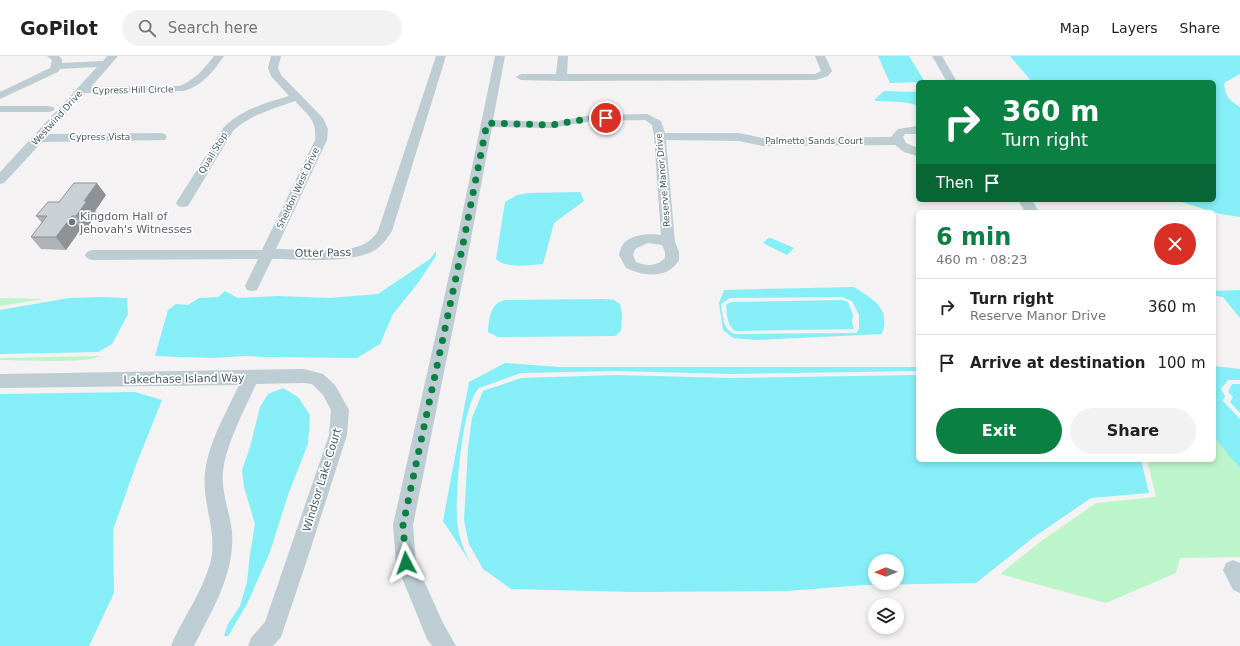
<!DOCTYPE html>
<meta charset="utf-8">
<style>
:root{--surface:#fff;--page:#f2f2f2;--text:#202124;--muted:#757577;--line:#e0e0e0;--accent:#0b8043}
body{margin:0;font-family:"DejaVu Sans",sans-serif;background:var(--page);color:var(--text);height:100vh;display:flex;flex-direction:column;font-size:15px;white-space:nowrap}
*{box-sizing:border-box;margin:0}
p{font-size:13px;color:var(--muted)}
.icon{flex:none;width:22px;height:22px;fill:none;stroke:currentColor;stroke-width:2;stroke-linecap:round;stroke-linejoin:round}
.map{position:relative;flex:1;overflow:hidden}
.panel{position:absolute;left:916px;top:154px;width:300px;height:252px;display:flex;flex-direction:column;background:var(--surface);border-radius:6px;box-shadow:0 2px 6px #0003}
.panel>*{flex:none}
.top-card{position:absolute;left:916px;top:24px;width:300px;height:122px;border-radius:6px;box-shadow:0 2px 6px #0003;background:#0b8043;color:#fff;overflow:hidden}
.needle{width:26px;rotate:269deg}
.tools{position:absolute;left:868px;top:498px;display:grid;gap:8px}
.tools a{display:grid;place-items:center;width:36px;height:36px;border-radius:50%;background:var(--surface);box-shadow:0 2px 6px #0003;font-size:20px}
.pin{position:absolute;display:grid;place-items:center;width:34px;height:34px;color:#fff;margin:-17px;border:2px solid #fff;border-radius:50%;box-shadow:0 1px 4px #0007}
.me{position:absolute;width:44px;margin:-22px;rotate:356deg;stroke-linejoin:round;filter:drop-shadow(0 0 3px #0008)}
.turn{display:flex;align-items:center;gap:14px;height:84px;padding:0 20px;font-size:18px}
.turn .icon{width:52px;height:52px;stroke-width:2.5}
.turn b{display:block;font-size:28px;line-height:34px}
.then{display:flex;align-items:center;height:38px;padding:0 20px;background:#0003;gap:8px;font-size:15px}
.round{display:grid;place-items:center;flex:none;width:42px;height:42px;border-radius:21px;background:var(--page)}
.overview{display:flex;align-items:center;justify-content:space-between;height:68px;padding:0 20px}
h1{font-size:24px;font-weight:800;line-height:30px;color:var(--accent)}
.button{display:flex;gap:8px;margin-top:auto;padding:8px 20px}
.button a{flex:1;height:46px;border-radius:24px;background:var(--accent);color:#fff;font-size:16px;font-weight:800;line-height:46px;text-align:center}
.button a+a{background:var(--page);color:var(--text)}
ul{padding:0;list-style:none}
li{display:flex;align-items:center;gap:12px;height:56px;padding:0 20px;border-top:1px solid var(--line)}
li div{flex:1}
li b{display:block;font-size:15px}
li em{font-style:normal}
header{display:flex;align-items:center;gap:24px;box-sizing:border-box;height:56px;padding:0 20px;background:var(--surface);border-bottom:1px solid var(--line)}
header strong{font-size:19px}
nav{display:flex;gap:22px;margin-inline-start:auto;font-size:14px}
.search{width:280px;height:36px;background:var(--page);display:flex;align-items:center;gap:10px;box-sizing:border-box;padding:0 14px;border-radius:22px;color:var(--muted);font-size:15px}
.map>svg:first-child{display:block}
.green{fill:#bdf5cb}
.water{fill:#85eef7;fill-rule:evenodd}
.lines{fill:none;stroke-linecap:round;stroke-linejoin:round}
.minor{fill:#beccd3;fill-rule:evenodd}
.wall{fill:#afb3b7}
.shaded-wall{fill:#8e9295}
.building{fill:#cbd0d5;stroke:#8e9295}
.route{stroke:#0b8043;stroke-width:7;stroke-dasharray:0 12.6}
.worship-dot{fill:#6b7280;stroke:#fff;stroke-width:1.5}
.labels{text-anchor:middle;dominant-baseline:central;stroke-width:3.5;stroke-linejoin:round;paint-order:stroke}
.far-street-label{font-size:9px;fill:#475962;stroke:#fff}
.worship-label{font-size:11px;fill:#5b616d;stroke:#fff;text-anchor:start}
.street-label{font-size:11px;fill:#475962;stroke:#fff}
</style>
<header>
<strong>GoPilot</strong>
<div class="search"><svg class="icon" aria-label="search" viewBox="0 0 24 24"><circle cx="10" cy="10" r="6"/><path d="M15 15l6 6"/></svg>Search here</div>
<nav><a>Map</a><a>Layers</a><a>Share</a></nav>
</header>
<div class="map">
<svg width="1240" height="590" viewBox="0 0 1240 590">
<rect width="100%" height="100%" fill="#f4f2f2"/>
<!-- green -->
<path class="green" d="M 0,242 L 44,243 L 0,250 Z
M 100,300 C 86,308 20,304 0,304 L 0,302 Z
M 1214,381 L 1230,401 L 1240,412 L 1240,501 L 1180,502 L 1176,517 L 1106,547 L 1000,518 L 1040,486 L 1096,447 L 1156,441 L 1147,404 L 1214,404 Z"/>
<!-- water -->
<path class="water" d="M 878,0 L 909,0 L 925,26 L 890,27 Z
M 1010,0 L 1240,0 L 1240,18 L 1224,27 C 1225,40 1229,44 1240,51 L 1240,161 L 1220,158 L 1175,144 L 1214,144 L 1214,26 L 1032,26 Z
M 884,35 L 918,36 L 918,49 L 902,46 L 876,45 L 874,44 Z
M 580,136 L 584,145 L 554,167 L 543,208 C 529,209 507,213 496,203 L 505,146 L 517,139 L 529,137 Z
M 768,182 L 771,182 L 794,192 L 787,199 L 763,187 Z
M 436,195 L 436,200 L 418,227 L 393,258 L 380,288 L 357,302 L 268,301 L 245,300 L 213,302 L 155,300 L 168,254 L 176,248 L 188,249 L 199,242 L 218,241 L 225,235 L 238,242 L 278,240 L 329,242 L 378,238 L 430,203 Z
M 854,231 C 873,243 891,252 882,278 L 756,284 L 733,282 L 723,274 L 719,247 L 724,234 ZM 842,241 L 852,245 L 859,259 L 859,273 L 856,277 L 735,278 C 722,273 723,261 721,248 L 730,242 Z
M 1240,234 L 1240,262 L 1223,241 L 1214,239 L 1214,235 Z
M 102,241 L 127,242 L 128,258 L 112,288 L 98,296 L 0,298 L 0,254 L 69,242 Z
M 604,243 L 614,244 L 620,248 L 622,258 L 621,275 L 615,280 L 498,281 L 488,276 C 489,263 490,247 505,244 Z
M 842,244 L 848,246 L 853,259 L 852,266 L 854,273 L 736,275 C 727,271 727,257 726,249 L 731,246 Z
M 505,307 L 560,311 L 918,311 L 918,315 L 731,318 L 616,315 L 521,317 L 479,332 C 461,351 456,436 457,463 C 458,481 464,495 472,509 L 443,465 L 469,326 Z
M 1214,310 L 1240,313 L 1240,324 L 1228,324 L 1221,333 L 1225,340 L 1223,345 L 1240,363 L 1240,412 L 1230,401 L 1214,381 Z
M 616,319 L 731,322 L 918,319 L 918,404 L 1141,404 L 1149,437 L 1091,442 L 1034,481 L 976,527 L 864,529 L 787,535 L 633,536 L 511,533 L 483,513 L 469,488 L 464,464 L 468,392 L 472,362 L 483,335 L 521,322 ZM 875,505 L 897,505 L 897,527 L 875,527 Z
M 1232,328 L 1240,328 L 1240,357 L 1230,346 L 1233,341 L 1228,336 Z
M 283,332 L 298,341 L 310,359 L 308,388 L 288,439 L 270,496 L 247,548 L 228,580 L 224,580 L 228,568 L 240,550 L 247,526 L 250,498 L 255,468 L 244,431 L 242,414 L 250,391 L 260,351 L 268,338 Z
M 135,336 L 162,344 L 136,409 L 113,474 L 114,537 L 89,590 L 0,590 L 0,338 Z"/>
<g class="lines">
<!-- minor -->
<path class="minor" d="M 47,0 L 59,0 L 62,3 L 62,7 L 103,5 L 107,0 L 118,0 L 91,31 L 179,30 C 195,24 204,13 214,0 L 224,0 C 213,16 203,29 184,35 L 85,37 L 48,78 L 161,77 L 165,78 L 167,81 L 165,84 L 42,86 L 4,127 L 0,128 L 0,116 L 97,11 L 60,13 L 58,16 L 0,43 L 0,36 L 50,12 L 52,4 Z
M 271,0 L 281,0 L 278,12 L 281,19 L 323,62 L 328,73 L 327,84 L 276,193 C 298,193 337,197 356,191 C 365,189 373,183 378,175 L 436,0 L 446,0 L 392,175 C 388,181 384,187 378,192 C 355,209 300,203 272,203 L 257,234 L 252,235 L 247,234 L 245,230 L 258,203 L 92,204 L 87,202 L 85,199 L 87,196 L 92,194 L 262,194 L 315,84 C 317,64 308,59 295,45 C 272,53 250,59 233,75 L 188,150 L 183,151 L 178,150 L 176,147 L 224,71 C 243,53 265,47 289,40 L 271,20 L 268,12 Z
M 495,0 L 505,0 L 493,64 L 552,66 L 592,59 L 647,58 L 661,65 L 665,77 L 739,77 L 763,82 L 891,81 L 898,73 L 918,70 L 918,78 L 905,78 L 903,81 L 906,87 L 918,92 L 918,100 L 904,96 L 895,89 L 763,90 L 739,85 L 666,84 L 675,186 L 679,196 L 679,204 C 667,224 644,220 626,212 L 619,199 C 620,195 621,190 624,187 C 632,178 650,177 661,179 L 654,80 L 652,69 L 645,64 L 592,65 L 552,72 L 492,71 L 469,193 L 413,469 L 416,507 L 443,567 L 456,590 L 432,590 L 427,583 L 396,507 L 393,469 L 455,193 ZM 648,187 L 662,189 L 665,196 L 665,202 C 656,211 647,210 636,206 L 633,199 L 635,193 Z
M 558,0 L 568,0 L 567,18 L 815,18 L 821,15 L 815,0 L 825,0 L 832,15 L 828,20 L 816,24 L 561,25 L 521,24 L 516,21 L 521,18 L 556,18 Z
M 932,0 L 942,0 L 957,26 L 947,26 Z
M 0,50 L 49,50 L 53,51 L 55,53 L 53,55 L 49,56 L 0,56 Z
M 1018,144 L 1032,144 L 1039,156 L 1025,156 Z
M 304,313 L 323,318 L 335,329 L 349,354 L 347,379 L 307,504 L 281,581 L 273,590 L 248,590 L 251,582 L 265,566 L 329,379 L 331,354 L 323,339 L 312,328 L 304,327 L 256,328 C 244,355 226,388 223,416 C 221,437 230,456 232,476 C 235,518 212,554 194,590 L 171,590 C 183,561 203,536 211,504 C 216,480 207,458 205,435 C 201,398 224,362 239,329 L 0,332 L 0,318 Z
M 1233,504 L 1240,507 L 1240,537 L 1233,534 L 1223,514 L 1226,507 Z"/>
</g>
<!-- wall -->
<path class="wall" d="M 106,139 L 95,155 L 97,158 L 86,173 L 81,173 L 66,194 L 41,193 L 31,181 L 42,167 L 36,160 Z"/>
<!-- shaded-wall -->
<path class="shaded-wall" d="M 97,127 L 106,139 L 95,155 L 97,158 L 86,173 L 76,160 L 84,145 Z
M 72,160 L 81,173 L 66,194 L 56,181 Z"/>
<!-- building -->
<path class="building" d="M 74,127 L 97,127 L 84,145 L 87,145 L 76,160 L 72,160 L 56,181 L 31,181 L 47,160 L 36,160 L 48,146 L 59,146 Z"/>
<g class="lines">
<!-- route -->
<path class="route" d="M 406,507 L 403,469 L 462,193 L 487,67 L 552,69 L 592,62 L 606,62"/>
</g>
<!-- markers -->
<circle class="worship-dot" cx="72" cy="166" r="4"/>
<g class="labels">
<!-- far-street labels -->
<g class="far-street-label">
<text transform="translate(133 34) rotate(-1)">Cypress Hill Circle</text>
<text transform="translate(57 62) rotate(-48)">Westwind Drive</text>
<text x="100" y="81">Cypress Vista</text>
<text x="814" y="85">Palmetto Sands Court</text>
<text transform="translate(213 97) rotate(-59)">Quail Stop</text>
<text transform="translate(663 124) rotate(-95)">Reserve Manor Drive</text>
<text transform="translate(298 132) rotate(-65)">Sheldon West Drive</text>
</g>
<!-- worship labels -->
<g class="worship-label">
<text x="80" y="160">Kingdom Hall of<tspan x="80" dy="13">Jehovah's Witnesses</tspan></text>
</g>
<!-- street labels -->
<g class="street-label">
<text transform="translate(323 197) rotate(-1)">Otter Pass</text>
<text transform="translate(184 323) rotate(-1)">Lakechase Island Way</text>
<text transform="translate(322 424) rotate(-73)">Windsor Lake Court</text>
</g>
</g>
</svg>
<div class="tools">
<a><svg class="needle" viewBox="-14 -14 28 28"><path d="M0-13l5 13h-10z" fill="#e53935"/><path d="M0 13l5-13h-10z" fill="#757577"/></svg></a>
<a><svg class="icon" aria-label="layers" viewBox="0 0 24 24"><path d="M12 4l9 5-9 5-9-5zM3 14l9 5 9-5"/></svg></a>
</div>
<div class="pin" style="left:606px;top:62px;background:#d93025"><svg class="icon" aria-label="arrive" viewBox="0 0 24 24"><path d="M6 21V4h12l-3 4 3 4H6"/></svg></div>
<svg class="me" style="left:406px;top:507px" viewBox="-20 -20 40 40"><path d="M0-17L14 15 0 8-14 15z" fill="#0b8043" stroke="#fff" stroke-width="4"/></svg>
<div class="top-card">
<div class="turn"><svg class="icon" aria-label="right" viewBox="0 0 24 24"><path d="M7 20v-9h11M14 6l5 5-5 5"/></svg><div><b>360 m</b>Turn right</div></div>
<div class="then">Then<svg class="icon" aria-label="arrive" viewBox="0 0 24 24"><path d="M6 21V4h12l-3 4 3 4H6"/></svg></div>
</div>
<section class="panel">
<div class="overview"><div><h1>6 min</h1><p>460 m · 08:23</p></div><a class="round" style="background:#d93025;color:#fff"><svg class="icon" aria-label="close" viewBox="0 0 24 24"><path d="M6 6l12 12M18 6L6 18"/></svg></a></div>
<ul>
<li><svg class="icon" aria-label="right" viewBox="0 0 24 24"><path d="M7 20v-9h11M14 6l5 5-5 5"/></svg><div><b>Turn right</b><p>Reserve Manor Drive</p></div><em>360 m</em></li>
<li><svg class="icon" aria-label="arrive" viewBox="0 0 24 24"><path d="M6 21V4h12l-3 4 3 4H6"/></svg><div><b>Arrive at destination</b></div><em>100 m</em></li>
</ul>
<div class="button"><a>Exit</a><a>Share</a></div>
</section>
</div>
